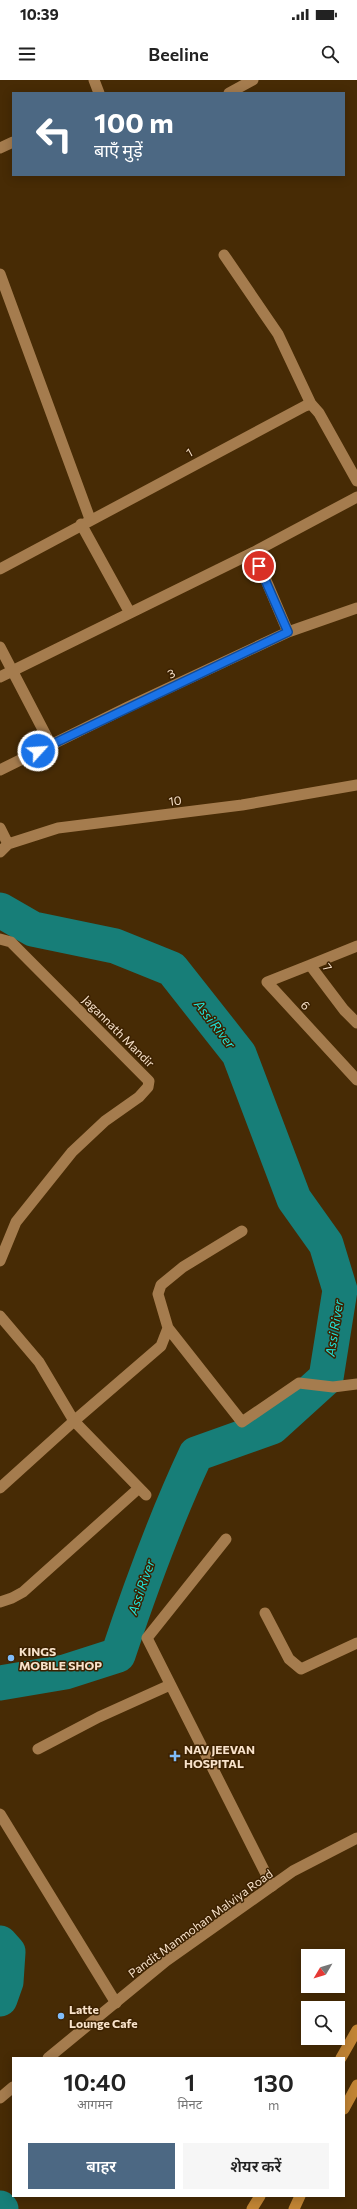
<!DOCTYPE html>
<html lang="hi">
<meta charset="utf-8">
<style>
:root{--surface:#fff;--page:#f6f6f6;--text:#222;--muted:#767676;--accent:#4c6883}
body{margin:0;font-family:Commissioner,"Noto Sans Devanagari",sans-serif;background:var(--page);color:var(--text);height:100vh;display:flex;flex-direction:column;font-size:15px;white-space:nowrap}
*{box-sizing:border-box;margin:0}
p{font-size:13px;color:var(--muted)}
.icon{flex:none;width:22px;height:22px;fill:none;stroke:currentColor;stroke-width:2;stroke-linecap:round;stroke-linejoin:round}
.map{position:relative;flex:1;overflow:hidden}
.side{position:absolute;left:12px;top:1977px;width:333px;height:140px;display:flex;flex-direction:column;background:var(--surface);border-radius:0px;box-shadow:0 2px 10px #0003}
.side>*{flex:none}
.hud{position:absolute;left:12px;top:12px;width:333px;height:84px;border-radius:0px;box-shadow:0 2px 10px #0003;background:#4c6883;color:#fff;overflow:hidden}
.needle{width:26px;rotate:232deg}
.fabs{position:absolute;left:301px;top:1869px;display:grid;gap:8px}
.fabs a{display:grid;place-items:center;width:44px;height:44px;border-radius:0px;background:var(--surface);box-shadow:0 2px 10px #0003;font-size:20px}
.pin{position:absolute;display:grid;place-items:center;width:34px;height:34px;color:#fff;margin:-17px;border:2px solid #fff;border-radius:50%;box-shadow:0 1px 4px #0007}
.me{position:absolute;width:44px;margin:-22px;rotate:64deg;stroke-linejoin:round;filter:drop-shadow(0 0 3px #0008)}
.turn{display:flex;align-items:center;gap:14px;height:84px;padding:0 16px;font-size:18px}
.turn .icon{width:52px;height:52px;stroke-width:2.5}
.turn b{display:block;font-size:28px;line-height:34px}
.eta{display:flex;justify-content:space-evenly;align-items:center;height:68px;text-align:center}
.eta b{font-size:24px;font-weight:600;line-height:28px}
.action{display:flex;gap:8px;margin-top:auto;padding:8px 16px}
.action a{flex:1;height:46px;border-radius:0px;background:var(--accent);color:#fff;font-size:16px;font-weight:600;line-height:46px;text-align:center}
.action a+a{background:var(--page);color:var(--text)}
.status{display:flex;justify-content:space-between;align-items:center;height:28px;padding:0 20px;background:var(--surface);direction:ltr}
.status svg{height:11px;fill:currentColor}
header{display:flex;justify-content:space-between;align-items:center;height:52px;padding:0 16px;background:var(--surface);font-size:18px;font-weight:600}
.map>svg:first-child{display:block}
.lines{fill:none;stroke-linecap:round;stroke-linejoin:round}
.river{stroke:#177e78;stroke-width:35}
.pedestrian{stroke:#a57c4e;stroke-width:11}
.minor{stroke:#a57c4e;stroke-width:11}
.tertiary{stroke:#a57c4e;stroke-width:11}
.primary{stroke:#c18434;stroke-width:11}
.route-casing{stroke:#114b97;stroke-width:10}
.route{stroke:#1a73e8;stroke-width:7}
.poi-dot{fill:#80bdfa;stroke:#3c2100;stroke-width:1.5}
.labels{text-anchor:middle;dominant-baseline:central;stroke-width:3;stroke-linejoin:round;paint-order:stroke}
.street-label{font-size:12px;fill:#f8e2ca;stroke:#3c2100}
.poi-label{font-size:12px;font-weight:bold;fill:#f8e2ca;stroke:#3c2100;text-anchor:start}
.water-label{font-size:13px;font-style:italic;fill:#1fe6dc;stroke:#3c2100}
</style>
<div class="status"><b>10:39</b><svg viewBox="0 0 49 12"><path d="M0 12V9h3v3zM5 12V6h3v6zM10 12V3h3v9zM15 12V0h3v12zM26 1h20v11H26zM47 4h2v5h-2z"/></svg></div>
<header><svg class="icon" aria-label="menu" viewBox="0 0 24 24"><path d="M4 6h16M4 12h16M4 18h16"/></svg>Beeline<svg class="icon" aria-label="search" viewBox="0 0 24 24"><circle cx="10" cy="10" r="6"/><path d="M15 15l6 6"/></svg></header>
<div class="map">
<svg width="357" height="2129" viewBox="0 0 357 2129">
<rect width="100%" height="100%" fill="#472b05"/>
<g class="lines">
<!-- river -->
<path class="river" d="M 0,830 L 33,849 L 115,866 L 172,889 L 239,974 L 294,1119 L 326,1164 L 340,1210 L 326,1298 L 272,1347 L 196,1374 C 165,1440 141,1506 118,1575 L 65,1592 L 0,1603
M 0,1863 L 8,1872 L 6,1902 L 0,1919
M 0,2128 L 1,2129"/>
<!-- pedestrian -->
<path class="pedestrian" d="M 94,0 L 99,13
M 229,13 L 253,0"/>
<!-- minor -->
<path class="minor" d="M 0,68 L 13,62
M 224,175 L 278,254 L 311,324
M 0,194 L 90,439
M 81,444 L 130,533
M 254,472 L 288,552
M 0,489 L 305,326 L 311,324 L 319,333 L 357,401
M 0,567 L 51,665
M 0,597 L 254,472 L 357,417
M 0,690 L 128,627 L 288,552 L 357,528
M 0,748 L 8,764
M 0,772 L 8,764 L 58,748 L 242,725 L 357,705
M 0,859 L 11,862 L 149,1001 L 148,1007 L 139,1017 L 105,1041 L 72,1072 L 16,1142 L 0,1181
M 357,866 L 310,885 L 344,930 L 357,943
M 310,885 L 267,902 L 357,1000
M 0,1236 L 39,1282 L 74,1341 L 161,1266 L 168,1248 L 158,1214 L 161,1205 L 183,1187 L 242,1151
M 168,1248 L 242,1342 L 299,1303 L 333,1307 L 357,1304
M 0,1408 L 74,1341 L 146,1415
M 226,1459 L 147,1558 L 272,1806
M 0,1522 L 12,1518 L 23,1512 L 139,1408
M 265,1533 L 289,1579 L 301,1589 L 357,1563
M 38,1669 L 99,1637 L 170,1605
M 0,1734 L 116,1923"/>
<!-- tertiary -->
<path class="tertiary" d="M 48,1978 L 166,1881 L 293,1791 L 357,1758
M 0,2018 L 13,2007"/>
<!-- primary -->
<path class="primary" d="M 341,1978 L 357,1950
M 344,2029 L 357,2005
M 252,2129 L 260,2116
M 294,2129 L 300,2116"/>
</g>
<g class="lines">
<!-- route casing -->
<g class="route-casing">
<path id="route" d="M 38,671 L 288,552 L 259,486"/>
</g>
<!-- route -->
<use href="#route" class="route"/>
</g>
<!-- markers -->
<g class="poi-dot">
<circle cx="11" cy="1578" r="4"/>
<path d="M173 1670h4v4h4v4h-4v4h-4v-4h-4v-4h4z"/>
<circle cx="61" cy="1936" r="4"/>
</g>
<g class="labels">
<!-- street labels -->
<g class="street-label">
<text transform="translate(189 372) rotate(-28)">1</text>
<text transform="translate(171 593) rotate(-25)">3</text>
<text transform="translate(175 720) rotate(-7)">10</text>
<text transform="translate(328 887) rotate(53)">7</text>
<text transform="translate(306 925) rotate(47)">6</text>
<text transform="translate(119 951) rotate(45)">Jagannath Mandir</text>
<text transform="translate(200 1843) rotate(-36)">Pandit Manmohan Malviya Road</text>
</g>
<!-- poi labels -->
<g class="poi-label">
<text x="19" y="1571">KINGS<tspan x="19" dy="14">MOBILE SHOP</tspan></text>
<text x="184" y="1669">NAV JEEVAN<tspan x="184" dy="14">HOSPITAL</tspan></text>
<text x="69" y="1929">Latte<tspan x="69" dy="14">Lounge Cafe</tspan></text>
</g>
<!-- water labels -->
<g class="water-label">
<text transform="translate(215 944) rotate(52)">Assi River</text>
<text transform="translate(334 1248) rotate(-81)">Assi River</text>
<text transform="translate(141 1507) rotate(-71)">Assi River</text>
</g>
</g>
</svg>
<div class="fabs">
<a><svg class="needle" viewBox="-14 -14 28 28"><path d="M0-13l5 13h-10z" fill="#e53935"/><path d="M0 13l5-13h-10z" fill="#767676"/></svg></a>
<a><svg class="icon" aria-label="search" viewBox="0 0 24 24"><circle cx="10" cy="10" r="6"/><path d="M15 15l6 6"/></svg></a>
</div>
<div class="pin" style="left:259px;top:486px;background:#d93025"><svg class="icon" aria-label="arrive" viewBox="0 0 24 24"><path d="M6 21V4h12l-3 4 3 4H6"/></svg></div>
<svg class="me" style="left:38px;top:671px" viewBox="-20 -20 40 40"><circle r="17" fill="#1a73e8" stroke="#fff" stroke-width="3"/><path d="M0-11L8 9 0 5-8 9z" fill="#fff"/></svg>
<div class="hud">
<div class="turn"><svg class="icon" aria-label="left" viewBox="0 0 24 24"><path d="M17 20v-9H6M10 6l-5 5 5 5"/></svg><div><b>100 m</b>बाएँ मुड़ें</div></div>
</div>
<section class="side">
<div class="eta">
<div><b>10:40</b><p>आगमन</p></div>
<div><b>1</b><p>मिनट</p></div>
<div><b>130</b><p>m</p></div>
</div>
<div class="action"><a>बाहर</a><a>शेयर करें</a></div>
</section>
</div>
